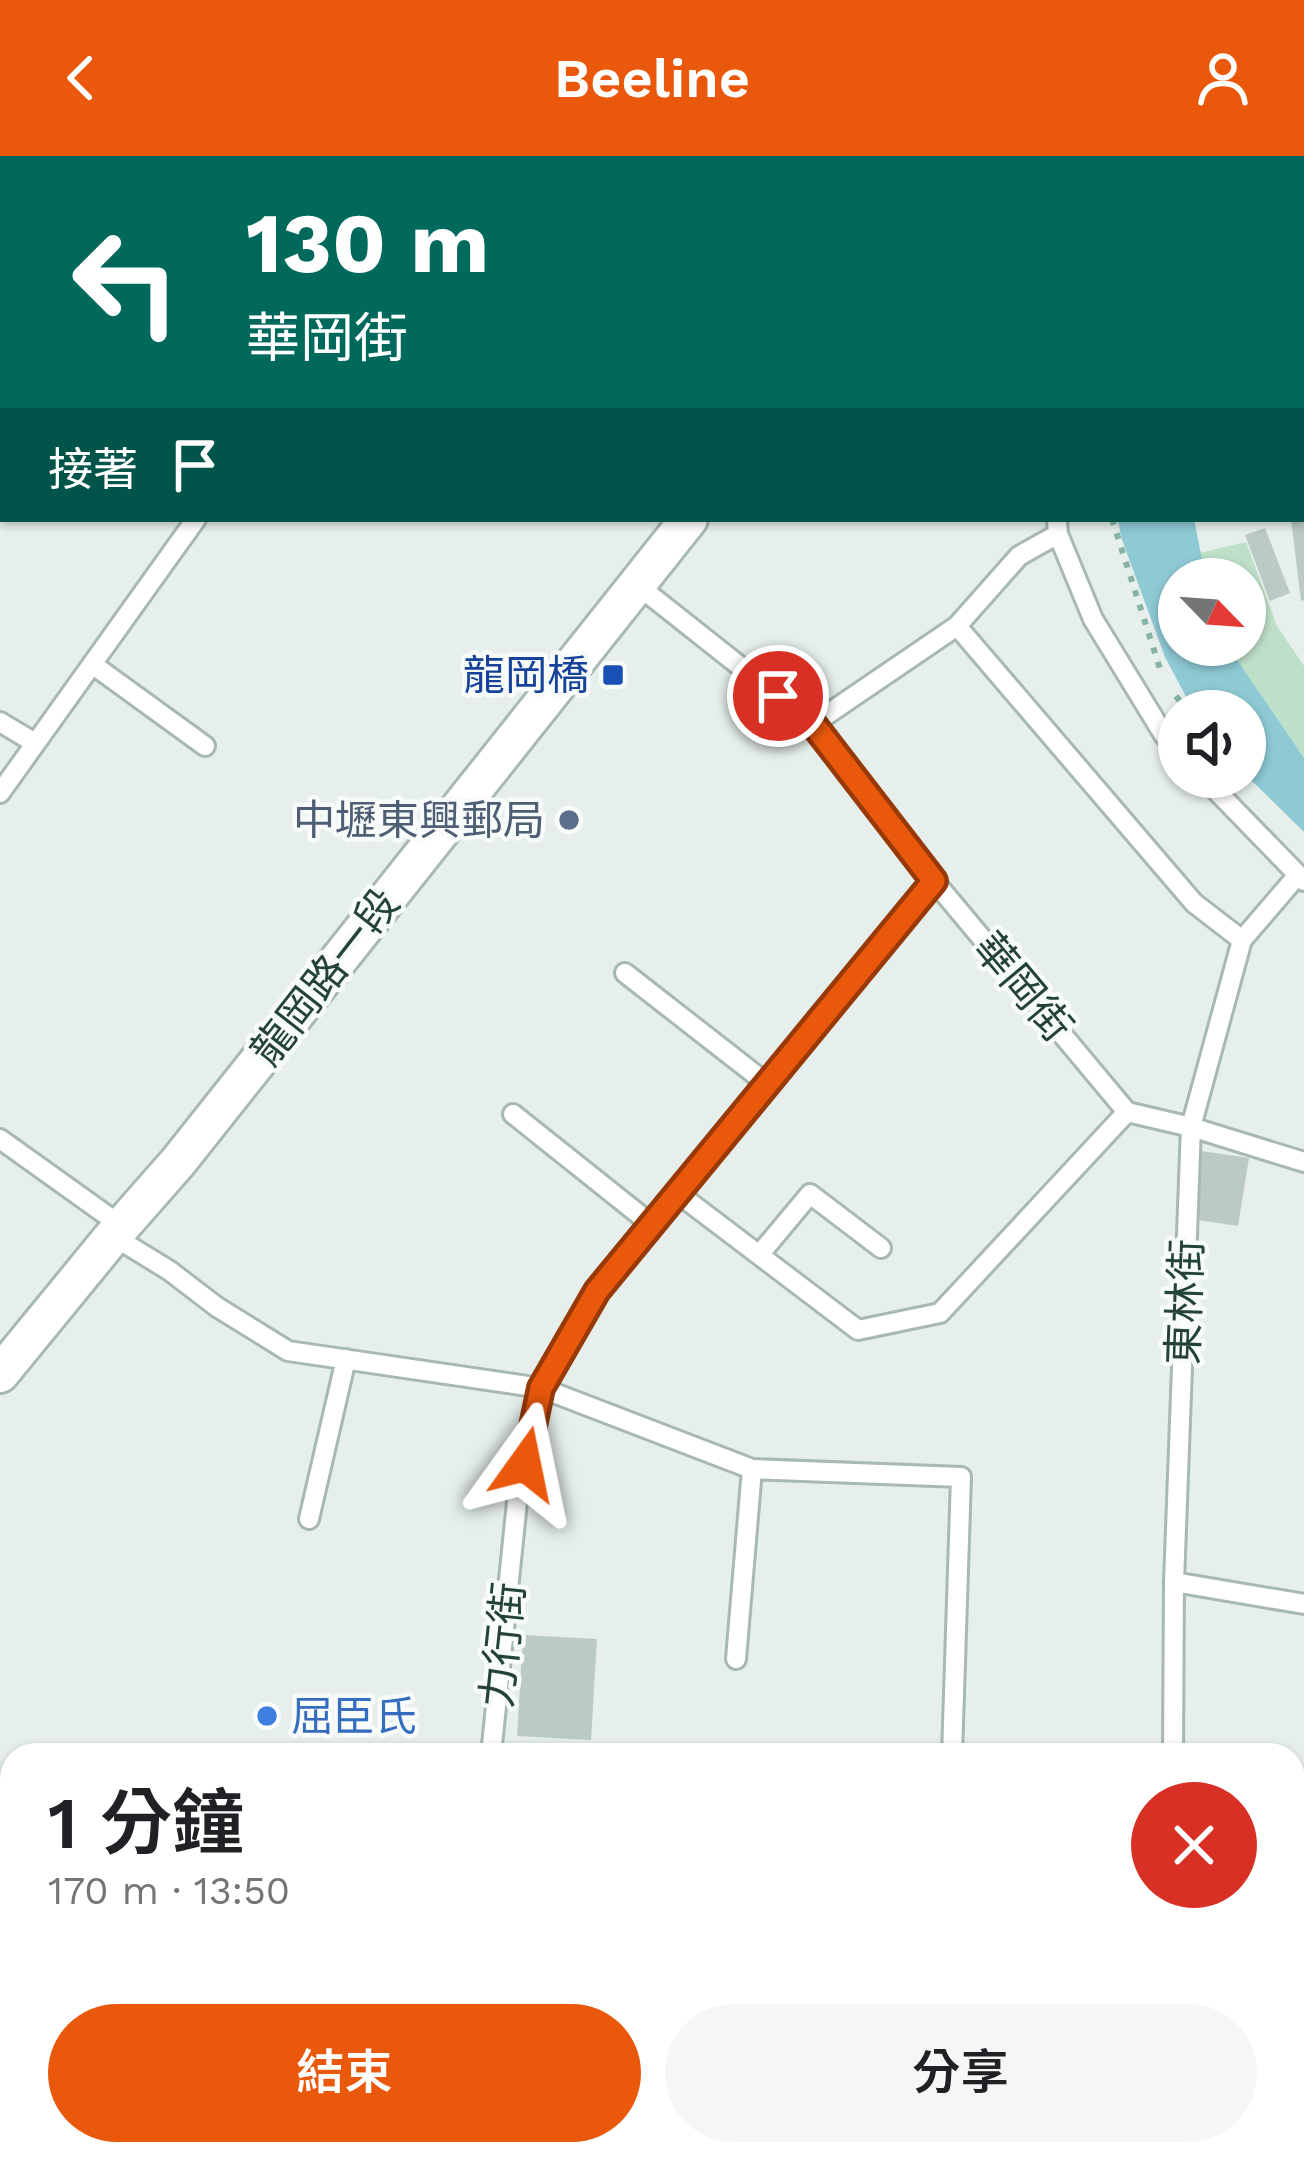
<!DOCTYPE html>
<html lang="zh-TW">
<meta charset="utf-8">
<style>
:root{--surface:#fff;--page:#f6f6f6;--text:#202124;--muted:#757577;--accent:#ea580c}
body{margin:0;font-family:"Work Sans","Noto Sans TC",sans-serif;background:var(--page);color:var(--text);height:100vh;display:flex;flex-direction:column;font-size:45px;white-space:nowrap}
*{box-sizing:border-box;margin:0}
p{font-size:39px;color:var(--muted)}
.icon{flex:none;width:66px;height:66px;fill:none;stroke:currentColor;stroke-width:2;stroke-linecap:round;stroke-linejoin:round}
.map{position:relative;flex:1;overflow:hidden}
.drawer{position:absolute;left:0px;top:1587px;width:1305px;height:423px;display:flex;flex-direction:column;background:var(--surface);border-radius:36px 36px 0 0;box-shadow:0 3px 9px #0004}
.drawer>*{flex:none}
.top-card{position:absolute;left:0px;top:0px;width:1305px;height:366px;box-shadow:0 3px 9px #0004;background:#00695c;color:#fff;overflow:hidden}
.needle{width:78px;rotate:115deg}
.controls{position:absolute;left:1158px;top:402px;display:grid;gap:24px}
.controls a{display:grid;place-items:center;width:108px;height:108px;border-radius:50%;background:var(--surface);box-shadow:0 3px 9px #0004;font-size:60px}
.pin{position:absolute;display:grid;place-items:center;width:102px;height:102px;color:#fff;margin:-51px;border:6px solid #fff;border-radius:50%;box-shadow:0 3px 12px #0007}
.me{position:absolute;width:132px;margin:-66px;rotate:12deg;stroke-linejoin:round;filter:drop-shadow(0 0 9px #0008)}
.turn{display:flex;align-items:center;gap:42px;height:252px;padding:0 48px;font-size:54px}
.turn .icon{width:156px;height:156px;stroke-width:2.5}
.turn b{display:block;font-size:84px;line-height:102px}
.then{display:flex;align-items:center;height:114px;padding:0 48px;background:#0003;gap:24px;font-size:45px}
.round{display:grid;place-items:center;flex:none;width:126px;height:126px;border-radius:63px;background:var(--page)}
.summary{display:flex;align-items:center;justify-content:space-between;height:204px;padding:0 48px}
h1{font-size:72px;font-weight:600;line-height:90px}
.button{display:flex;gap:24px;margin-top:auto;padding:24px 48px}
.button a{flex:1;height:138px;border-radius:72px;background:var(--accent);color:#fff;font-size:48px;font-weight:600;line-height:138px;text-align:center}
.button a+a{background:var(--page);color:var(--text)}
header{display:flex;justify-content:space-between;align-items:center;height:156px;padding:0 48px;background:var(--accent);color:#fff;font-size:54px;font-weight:600}
.map>svg:first-child{display:block}
.green{fill:#bfe0c8}
.water{fill:#8ec9d4}
.building{fill:#bbcac4}
.lines{fill:none;stroke-linecap:round;stroke-linejoin:round}
.service-casing{stroke:#a8b8b2;stroke-width:24}
.minor-casing{stroke:#a8b8b2;stroke-width:42}
.path{stroke:#86b3a5;stroke-width:6;stroke-dasharray:6 9;stroke-linecap:butt}
.service{stroke:#fff;stroke-width:18}
.minor{stroke:#fff;stroke-width:36}
.route-casing{stroke:#983908;stroke-width:30}
.route{stroke:#ea580c;stroke-width:21}
.transit-dot{fill:#1a4fb4;stroke:#f7fbf9;stroke-width:4.5}
.service-dot{fill:#5c6f8a;stroke:#f7fbf9;stroke-width:4.5}
.shop-dot{fill:#3f7fe0;stroke:#f7fbf9;stroke-width:4.5}
.labels{text-anchor:middle;dominant-baseline:central;stroke-width:9;stroke-linejoin:round;paint-order:stroke}
.transit-label{font-size:42px;fill:#164399;stroke:#f7fbf9;text-anchor:end}
.service-label{font-size:42px;fill:#4e5e75;stroke:#f7fbf9;text-anchor:end}
.street-label{font-size:42px;fill:#24423a;stroke:#f7fbf9}
.shop-label{font-size:42px;fill:#366cbe;stroke:#f7fbf9;text-anchor:start}
</style>
<header><svg class="icon" aria-label="back" viewBox="0 0 24 24"><path d="M15 5l-7 7 7 7"/></svg>Beeline<svg class="icon" aria-label="person" viewBox="0 0 24 24"><circle cx="12" cy="8" r="4"/><path d="M4 21q1-7 8-7t8 7"/></svg></header>
<div class="map">
<svg width="1304" height="2008" viewBox="0 0 1304 2008">
<rect width="100%" height="100%" fill="#e6efeb"/>
<!-- green -->
<path class="green" d="M 1246,386 L 1277,470 L 1304,510 L 1304,602 L 1227,489 L 1245,489 L 1245,423 L 1206,423 L 1199,397 Z"/>
<!-- water -->
<path class="water" d="M 1118,363 L 1194,363 L 1206,423 L 1179,423 L 1179,489 L 1227,489 L 1304,602 L 1304,676 L 1245,618 L 1245,555 L 1195,555 L 1191,550 L 1165,501 L 1121,381 Z"/>
<!-- building -->
<path class="building" d="M 1291,363 L 1304,363 L 1304,444 L 1301,445 Z
M 1265,372 L 1290,437 L 1270,445 L 1245,379 Z
M 1202,995 L 1249,1002 L 1238,1070 L 1191,1063 Z
M 523,1479 L 597,1483 L 591,1584 L 517,1580 Z"/>
<g class="lines">
<!-- service casing -->
<g class="service-casing">
<path id="service" d="M 301,0 L 301,3
M 464,0 L 465,3
M 647,0 L 647,3
M 865,0 L 866,3
M 1260,0 L 1261,3
M 74,3 L 74,0
M 970,3 L 970,0
M 0,299 L 3,299
M 1057,363 L 1058,378 L 1093,463 L 1164,579 L 1179,596
M 636,428 L 813,568 L 934,725 L 1127,956 L 1191,971 L 1304,1006
M 957,470 L 1194,747 L 1242,784
M 92,508 L 205,590
M 0,566 L 35,587
M 813,568 L 957,470 L 1019,400 L 1058,378
M 1203,621 L 1304,725
M 0,637 L 196,363
M 625,817 L 766,927
M 513,958 L 651,1068
M 0,983 L 123,1071
M 676,1036 L 858,1174 L 940,1157 L 1127,956
M 113,1080 L 170,1115 L 217,1151 L 288,1195 L 541,1232 L 752,1313 L 961,1321 L 952,1599
M 759,1099 L 810,1038 L 881,1092
M 309,1363 L 346,1203
M 1174,1426 L 1304,1448
M 736,1503 L 752,1313
M 491,1599 L 517,1346 L 541,1232 L 597,1135 L 934,725
M 1173,1599 L 1174,1426 L 1191,971 L 1242,784 L 1297,720
M 1158,2008 L 1158,1998"/>
</g>
<!-- minor casing -->
<g class="minor-casing">
<path id="minor" d="M 1302,102 L 1304,101
M 0,114 L 3,114
M 0,1218 L 113,1080 L 178,1006 L 689,363
M 0,1645 L 12,1644
M 1293,1694 L 1304,1696
M 312,1998 L 312,2008"/>
</g>
<!-- path -->
<path class="path" d="M 1076,3 L 1077,0
M 1112,363 L 1162,519
M 1176,540 L 1187,555"/>
<!-- service -->
<use href="#service" class="service"/>
<!-- minor -->
<use href="#minor" class="minor"/>
</g>
<g class="lines">
<!-- route casing -->
<g class="route-casing">
<path id="route" d="M 525,1308 L 541,1232 L 597,1135 L 934,725 L 813,568 L 778,540"/>
</g>
<!-- route -->
<use href="#route" class="route"/>
</g>
<!-- markers -->
<rect class="transit-dot" x="601" y="507" width="24" height="24" rx="6"/>
<circle class="service-dot" cx="569" cy="664" r="12"/>
<circle class="shop-dot" cx="267" cy="1560" r="12"/>
<g class="labels">
<!-- transit labels -->
<g class="transit-label">
<text x="589" y="519">龍岡橋</text>
</g>
<!-- service labels -->
<g class="service-label">
<text x="545" y="664">中壢東興郵局</text>
</g>
<!-- street labels -->
<g class="street-label">
<text transform="translate(325 821) rotate(-52)">龍岡路一段</text>
<text transform="translate(1023 831) rotate(50)">華岡街</text>
<text transform="translate(1185 1146) rotate(-88)">東林街</text>
<text transform="translate(503 1489) rotate(-84)">力行街</text>
</g>
<!-- shop labels -->
<g class="shop-label">
<text x="291" y="1560">屈臣氏</text>
</g>
</g>
</svg>
<div class="controls">
<a><svg class="needle" viewBox="-14 -14 28 28"><path d="M0-13l5 13h-10z" fill="#e53935"/><path d="M0 13l5-13h-10z" fill="#757577"/></svg></a>
<a><svg class="icon" aria-label="sound" viewBox="0 0 24 24"><path d="M4 9h4l5-4v14l-5-4H4zM17 9q2 3 0 6"/></svg></a>
</div>
<div class="pin" style="left:778px;top:540px;background:#d93025"><svg class="icon" aria-label="arrive" viewBox="0 0 24 24"><path d="M6 21V4h12l-3 4 3 4H6"/></svg></div>
<svg class="me" style="left:525px;top:1308px" viewBox="-20 -20 40 40"><path d="M0-17L14 15 0 8-14 15z" fill="#ea580c" stroke="#fff" stroke-width="4"/></svg>
<div class="top-card">
<div class="turn"><svg class="icon" aria-label="left" viewBox="0 0 24 24"><path d="M17 20v-9H6M10 6l-5 5 5 5"/></svg><div><b>130 m</b>華岡街</div></div>
<div class="then">接著<svg class="icon" aria-label="arrive" viewBox="0 0 24 24"><path d="M6 21V4h12l-3 4 3 4H6"/></svg></div>
</div>
<section class="drawer">
<div class="summary"><div><h1>1 分鐘</h1><p>170 m · 13:50</p></div><a class="round" style="background:#d93025;color:#fff"><svg class="icon" aria-label="close" viewBox="0 0 24 24"><path d="M6 6l12 12M18 6L6 18"/></svg></a></div>
<div class="button"><a>結束</a><a>分享</a></div>
</section>
</div>
